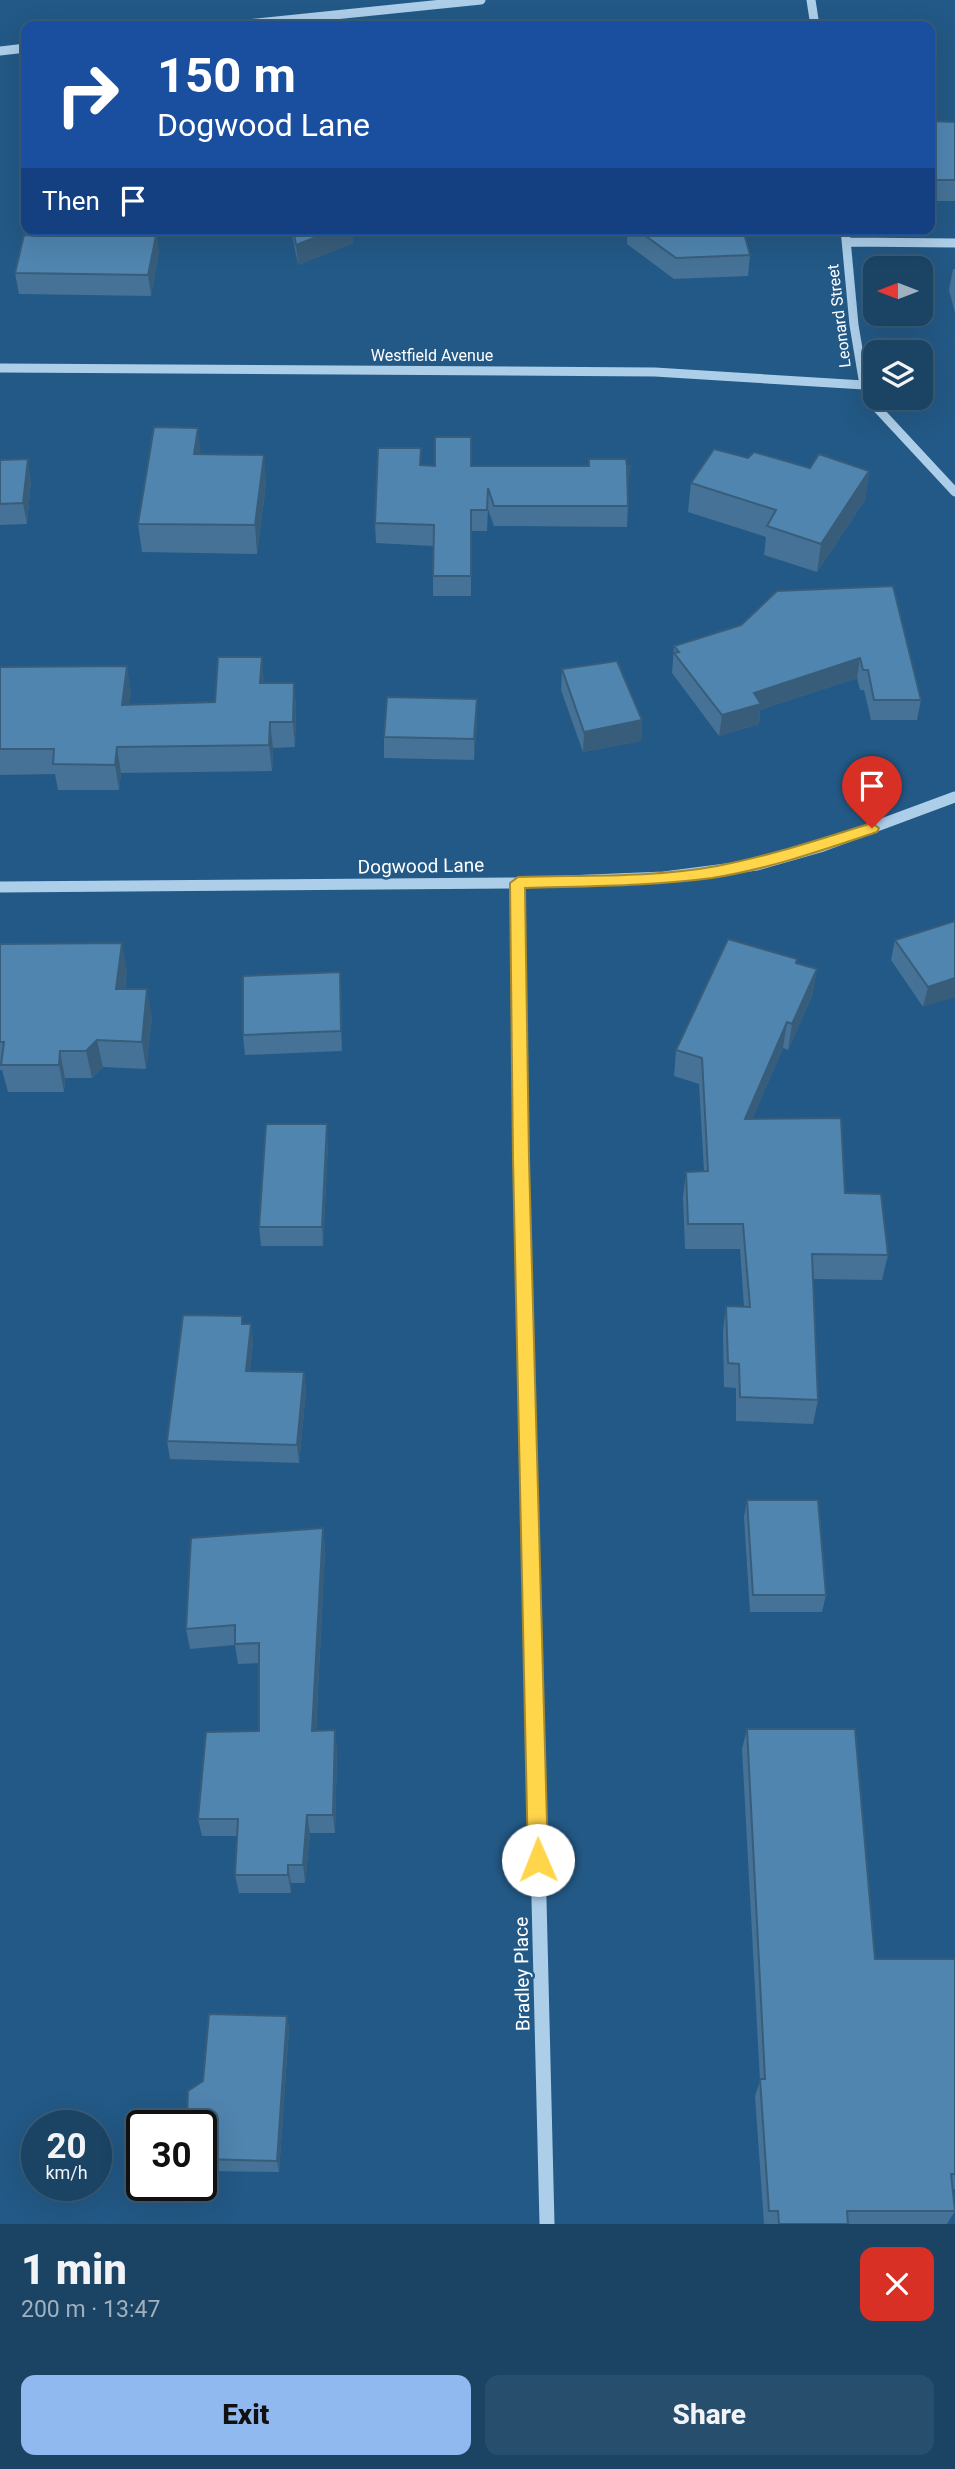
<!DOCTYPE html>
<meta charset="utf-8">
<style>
:root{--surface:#1a4364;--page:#274e6d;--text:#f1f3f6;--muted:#9fb0bf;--line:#385c78;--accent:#90b9f0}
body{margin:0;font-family:Roboto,sans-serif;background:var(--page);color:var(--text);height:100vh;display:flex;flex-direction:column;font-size:26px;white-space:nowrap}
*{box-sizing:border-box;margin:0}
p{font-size:23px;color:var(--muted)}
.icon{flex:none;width:38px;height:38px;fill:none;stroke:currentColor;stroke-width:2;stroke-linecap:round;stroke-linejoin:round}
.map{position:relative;height:2224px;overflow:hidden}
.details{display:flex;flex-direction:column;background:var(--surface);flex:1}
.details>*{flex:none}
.guide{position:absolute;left:21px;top:21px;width:914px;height:214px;border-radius:14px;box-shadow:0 7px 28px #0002,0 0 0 2px var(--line);background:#1a4fa0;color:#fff;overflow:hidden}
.needle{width:46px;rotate:270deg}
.buttons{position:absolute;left:863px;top:256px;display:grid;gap:14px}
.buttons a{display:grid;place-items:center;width:70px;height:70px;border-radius:14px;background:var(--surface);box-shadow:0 7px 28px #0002,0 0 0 2px var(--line);font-size:35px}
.speed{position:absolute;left:21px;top:2110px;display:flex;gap:14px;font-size:35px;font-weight:700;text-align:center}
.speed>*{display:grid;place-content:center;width:91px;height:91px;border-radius:50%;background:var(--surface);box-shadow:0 7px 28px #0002,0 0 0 2px var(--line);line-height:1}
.speed small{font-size:18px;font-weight:400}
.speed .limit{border:4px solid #111;border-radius:10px;background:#fff;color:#111}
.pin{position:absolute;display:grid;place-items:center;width:60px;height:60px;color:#fff;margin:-72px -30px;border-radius:50% 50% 50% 0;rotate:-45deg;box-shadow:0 0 7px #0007}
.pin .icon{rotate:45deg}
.me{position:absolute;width:77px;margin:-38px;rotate:359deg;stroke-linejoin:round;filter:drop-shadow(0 0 5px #0008)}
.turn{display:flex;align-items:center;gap:24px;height:147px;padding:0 21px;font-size:32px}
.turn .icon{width:91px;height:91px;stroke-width:2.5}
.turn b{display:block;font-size:49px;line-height:60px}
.then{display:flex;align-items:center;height:66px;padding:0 21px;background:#0003;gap:14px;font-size:26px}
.round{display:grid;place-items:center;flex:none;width:74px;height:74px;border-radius:14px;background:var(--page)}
.overview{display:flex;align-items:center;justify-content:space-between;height:119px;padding:0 21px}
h1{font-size:42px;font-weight:800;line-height:52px}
.primary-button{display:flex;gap:14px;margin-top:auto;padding:14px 21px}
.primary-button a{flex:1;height:80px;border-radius:14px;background:var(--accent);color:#111;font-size:28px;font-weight:800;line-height:80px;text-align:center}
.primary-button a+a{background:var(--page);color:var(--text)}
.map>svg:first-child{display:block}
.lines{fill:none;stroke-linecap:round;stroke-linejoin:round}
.minor-far2{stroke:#adcee9;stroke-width:9}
.minor-far1{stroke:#adcee9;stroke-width:11}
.minor{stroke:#adcee9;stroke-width:15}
.wall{fill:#457296}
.shaded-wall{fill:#385d7a}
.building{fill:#5085af;stroke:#385d7a;stroke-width:2}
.route{fill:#ffd54a;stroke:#a68a30;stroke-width:2}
.labels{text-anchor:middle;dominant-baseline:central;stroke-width:5;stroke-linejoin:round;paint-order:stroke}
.far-street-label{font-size:16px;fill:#fff;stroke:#235986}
.street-label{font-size:19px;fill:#fff;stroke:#235986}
</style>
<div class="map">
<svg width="955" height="2224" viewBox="0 0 955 2224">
<rect width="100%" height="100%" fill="#235986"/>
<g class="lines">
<!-- minor-far2 -->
<path class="minor-far2" d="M 811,0 L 815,26
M 228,26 L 481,0
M 0,51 L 26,48
M 845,229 L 854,325 L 864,385 L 877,408 L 955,492
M 847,242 L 955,243
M 0,368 L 655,372 L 864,385"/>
<!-- minor-far1 -->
<path class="minor-far1" d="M 518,883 L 524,1293
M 0,887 L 518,883 L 664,877 L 757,865 L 820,847 L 955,797"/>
<!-- minor -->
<path class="minor" d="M 524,1291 L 547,2224"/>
</g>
<!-- wall -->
<path class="wall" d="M 929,121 L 955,122 L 955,201 L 929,201 Z
M 291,229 L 353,229 L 353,243 L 298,265 Z
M 627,229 L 743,229 L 750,255 L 748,276 L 674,279 L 627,244 Z
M 159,251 L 151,296 L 19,294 L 15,273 Z
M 953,269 L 955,269 L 955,313 L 949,290 Z
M 200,454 L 266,484 L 257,554 L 142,552 L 138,524 Z
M 748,458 L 810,468 L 869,471 L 865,500 L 817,572 L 764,555 L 766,537 L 688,512 L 691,483 Z
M 589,459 L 630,466 L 628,487 L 628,506 L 627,527 L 494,526 L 488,509 L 487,531 L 471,531 L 471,596 L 433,596 L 433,546 L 376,543 L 375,523 L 421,465 L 588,466 Z
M 0,460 L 31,480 L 27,524 L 0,525 Z
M 777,591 L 921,700 L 917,720 L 871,720 L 864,690 L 860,690 L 857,678 L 760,710 L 759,724 L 719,736 L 672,673 L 674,646 L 741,625 Z
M 0,667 L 131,692 L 129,704 L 215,702 L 264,683 L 294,683 L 296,709 L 295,747 L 273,748 L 272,771 L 121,773 L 119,790 L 58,790 L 55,774 L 0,775 Z
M 562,669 L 642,720 L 641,741 L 583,752 L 561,690 Z
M 477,720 L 474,760 L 384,758 L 384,737 Z
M 955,921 L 923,1007 L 891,960 L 895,940 Z
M 0,944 L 127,971 L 125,989 L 152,1017 L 146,1069 L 103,1067 L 92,1078 L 65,1078 L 64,1092 L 8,1092 L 2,1070 L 0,1070 Z
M 796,963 L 817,969 L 812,996 L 788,1050 L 783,1048 L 752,1119 L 845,1193 L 888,1255 L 882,1280 L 813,1279 L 818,1400 L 813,1424 L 736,1421 L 736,1388 L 724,1387 L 723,1331 L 726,1306 L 744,1307 L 740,1249 L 685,1249 L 683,1197 L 686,1172 L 704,1171 L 699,1084 L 674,1076 L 676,1050 Z
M 340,972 L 342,1051 L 245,1055 L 243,1035 Z
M 328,1143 L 323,1246 L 261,1246 L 259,1227 Z
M 243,1324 L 253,1342 L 250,1371 L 304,1372 L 306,1391 L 299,1463 L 170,1459 L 167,1441 Z
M 747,1500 L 826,1595 L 822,1612 L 750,1612 L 744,1517 Z
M 323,1528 L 325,1549 L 316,1731 L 337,1749 L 335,1833 L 310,1833 L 305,1883 L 291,1883 L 291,1893 L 239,1893 L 235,1875 L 237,1836 L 202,1836 L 198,1819 L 259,1731 L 259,1663 L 238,1664 L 235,1645 L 190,1649 L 186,1629 Z
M 747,1729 L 875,1959 L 955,1959 L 955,2189 L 952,2189 L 955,2211 L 947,2224 L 764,2224 L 755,2096 L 760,2081 L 742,1749 Z
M 287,2016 L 289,2029 L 279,2172 L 201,2171 L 201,2126 L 189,2126 L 187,2118 Z"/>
<!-- shaded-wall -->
<path class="shaded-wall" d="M 337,229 L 353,229 L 353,243 L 298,265 L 296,245 Z
M 157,231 L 159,251 L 151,296 L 148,275 Z
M 198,428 L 201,456 L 194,454 Z
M 264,455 L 266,484 L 257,554 L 255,525 Z
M 28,459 L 31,480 L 27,524 L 23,503 Z
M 630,466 L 628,487 L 625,488 L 627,468 Z
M 869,471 L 865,500 L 817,572 L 821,544 Z
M 262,657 L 264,683 L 263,709 L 260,683 Z
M 860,658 L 857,678 L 760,710 L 759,724 L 719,736 L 722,715 L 754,693 Z
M 127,666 L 131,692 L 126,731 L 122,705 Z
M 294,683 L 296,709 L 295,747 L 293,722 Z
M 477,699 L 477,720 L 474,760 L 474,739 Z
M 642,720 L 641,741 L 583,752 L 584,732 Z
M 270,722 L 273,748 L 272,771 L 269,745 Z
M 117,747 L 121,773 L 119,790 L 115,765 Z
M 122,943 L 127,971 L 121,1017 L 116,989 Z
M 817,969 L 812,996 L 788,1050 L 792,1024 Z
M 340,972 L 341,992 L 342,1051 L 341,1031 Z
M 955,978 L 955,997 L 923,1007 L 928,987 Z
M 147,989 L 152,1017 L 146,1069 L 142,1042 Z
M 787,1022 L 783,1048 L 741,1144 L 745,1119 Z
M 97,1040 L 103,1067 L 92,1078 L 86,1051 Z
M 60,1051 L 65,1078 L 64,1092 L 59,1065 Z
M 327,1124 L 328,1143 L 323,1246 L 322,1227 Z
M 251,1324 L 253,1342 L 248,1389 L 246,1371 Z
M 304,1372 L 306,1391 L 299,1463 L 297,1445 Z
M 323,1528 L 325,1549 L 315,1750 L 312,1731 Z
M 335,1730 L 337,1749 L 335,1833 L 333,1815 Z
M 307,1815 L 310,1833 L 305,1883 L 303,1865 Z
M 288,1865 L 291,1883 L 291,1893 L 288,1875 Z
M 287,2016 L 289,2029 L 279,2172 L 277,2161 Z"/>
<!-- building -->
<path class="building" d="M 929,121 L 955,122 L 955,180 L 929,180 Z
M 293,229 L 337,229 L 296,245 Z
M 636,229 L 743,229 L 750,255 L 676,258 Z
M 64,230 L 157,231 L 148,275 L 15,273 L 24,235 L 62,236 Z
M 154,427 L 198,428 L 194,454 L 264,455 L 255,525 L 138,524 Z
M 435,437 L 471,437 L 471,466 L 589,466 L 589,459 L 626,459 L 627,466 L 630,466 L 627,468 L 628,506 L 494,506 L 488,488 L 487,510 L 471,510 L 471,576 L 433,576 L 434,525 L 375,523 L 378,448 L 421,448 L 420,465 L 435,466 Z
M 714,449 L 748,458 L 754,452 L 810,468 L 819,454 L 869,471 L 821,544 L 767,526 L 776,510 L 691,483 Z
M 28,459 L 23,503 L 0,504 L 0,460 Z
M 893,586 L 921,700 L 874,700 L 868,670 L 863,670 L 860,658 L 754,693 L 761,704 L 722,715 L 674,653 L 679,652 L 674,646 L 741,625 L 777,591 Z
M 218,657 L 262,657 L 260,683 L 294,683 L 293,722 L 270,722 L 269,745 L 117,747 L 115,765 L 53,764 L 54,749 L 0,749 L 0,667 L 127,666 L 122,705 L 215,702 Z
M 617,661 L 642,720 L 584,732 L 562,669 Z
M 387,697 L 477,699 L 474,739 L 384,737 Z
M 955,921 L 955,978 L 928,987 L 895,940 Z
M 728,939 L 797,959 L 796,963 L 817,969 L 792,1024 L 787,1022 L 745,1119 L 841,1118 L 845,1193 L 881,1194 L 888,1255 L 812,1254 L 818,1400 L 740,1397 L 739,1364 L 728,1363 L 726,1306 L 750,1307 L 743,1224 L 688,1224 L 686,1172 L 708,1171 L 702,1058 L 676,1050 Z
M 122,943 L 116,989 L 147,989 L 142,1042 L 97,1040 L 86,1051 L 60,1051 L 59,1065 L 1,1065 L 4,1042 L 0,1042 L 0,944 Z
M 340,972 L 341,1031 L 243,1035 L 243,976 Z
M 266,1124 L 327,1124 L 322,1227 L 259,1227 Z
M 183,1315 L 242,1316 L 242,1324 L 251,1324 L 246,1371 L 304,1372 L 297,1445 L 167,1441 Z
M 747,1500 L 818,1500 L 826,1595 L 753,1595 Z
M 323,1528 L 312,1731 L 335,1730 L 333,1815 L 307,1815 L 303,1865 L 288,1865 L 288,1875 L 235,1875 L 238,1819 L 198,1819 L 206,1732 L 259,1731 L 259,1643 L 235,1644 L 235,1625 L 186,1629 L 191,1538 Z
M 747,1729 L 855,1729 L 875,1959 L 955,1959 L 955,2174 L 951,2174 L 955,2211 L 847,2211 L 848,2224 L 779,2224 L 778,2211 L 769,2211 L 760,2079 L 765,2079 Z
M 209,2014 L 287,2016 L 277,2161 L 201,2159 L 201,2126 L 198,2126 L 187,2118 L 188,2091 L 203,2081 Z"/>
<!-- route -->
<path class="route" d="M 872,823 L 879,828 L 877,832 C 823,850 769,869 712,878 C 651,886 587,886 525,888 L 529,1159 L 548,1860 L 545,1867 L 538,1870 L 531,1867 L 528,1860 L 513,1159 L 510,883 L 518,877 C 583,875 652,878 717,866 C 770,856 820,839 872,823 Z"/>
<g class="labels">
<!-- far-street labels -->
<g class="far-street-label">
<text transform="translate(839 316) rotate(-97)">Leonard Street</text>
<text x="432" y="355">Westfield Avenue</text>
</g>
<!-- street labels -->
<g class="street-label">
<text transform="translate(421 866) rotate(-1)">Dogwood Lane</text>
<text transform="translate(522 1974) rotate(-91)">Bradley Place</text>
</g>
</g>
</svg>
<div class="buttons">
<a><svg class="needle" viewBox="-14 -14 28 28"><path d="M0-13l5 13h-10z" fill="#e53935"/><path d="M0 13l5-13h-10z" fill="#9fb0bf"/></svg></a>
<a><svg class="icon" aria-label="layers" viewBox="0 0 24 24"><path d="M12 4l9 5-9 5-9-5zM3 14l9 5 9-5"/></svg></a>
</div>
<div class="speed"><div>20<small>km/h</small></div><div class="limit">30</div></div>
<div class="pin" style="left:872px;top:828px;background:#d93025"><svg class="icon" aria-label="arrive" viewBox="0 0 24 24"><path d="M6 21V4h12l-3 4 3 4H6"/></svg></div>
<svg class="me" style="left:538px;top:1860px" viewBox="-20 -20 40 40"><circle r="19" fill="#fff"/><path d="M0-13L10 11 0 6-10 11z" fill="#ffd54a"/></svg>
<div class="guide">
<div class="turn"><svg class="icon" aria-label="right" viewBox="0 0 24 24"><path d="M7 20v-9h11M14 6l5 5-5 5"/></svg><div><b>150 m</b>Dogwood Lane</div></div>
<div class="then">Then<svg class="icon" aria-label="arrive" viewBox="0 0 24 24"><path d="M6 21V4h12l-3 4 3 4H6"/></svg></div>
</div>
</div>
<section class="details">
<div class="overview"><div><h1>1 min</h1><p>200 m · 13:47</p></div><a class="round" style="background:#d93025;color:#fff"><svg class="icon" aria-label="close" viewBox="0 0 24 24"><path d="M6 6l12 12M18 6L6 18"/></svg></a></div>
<div class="primary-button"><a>Exit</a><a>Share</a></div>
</section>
